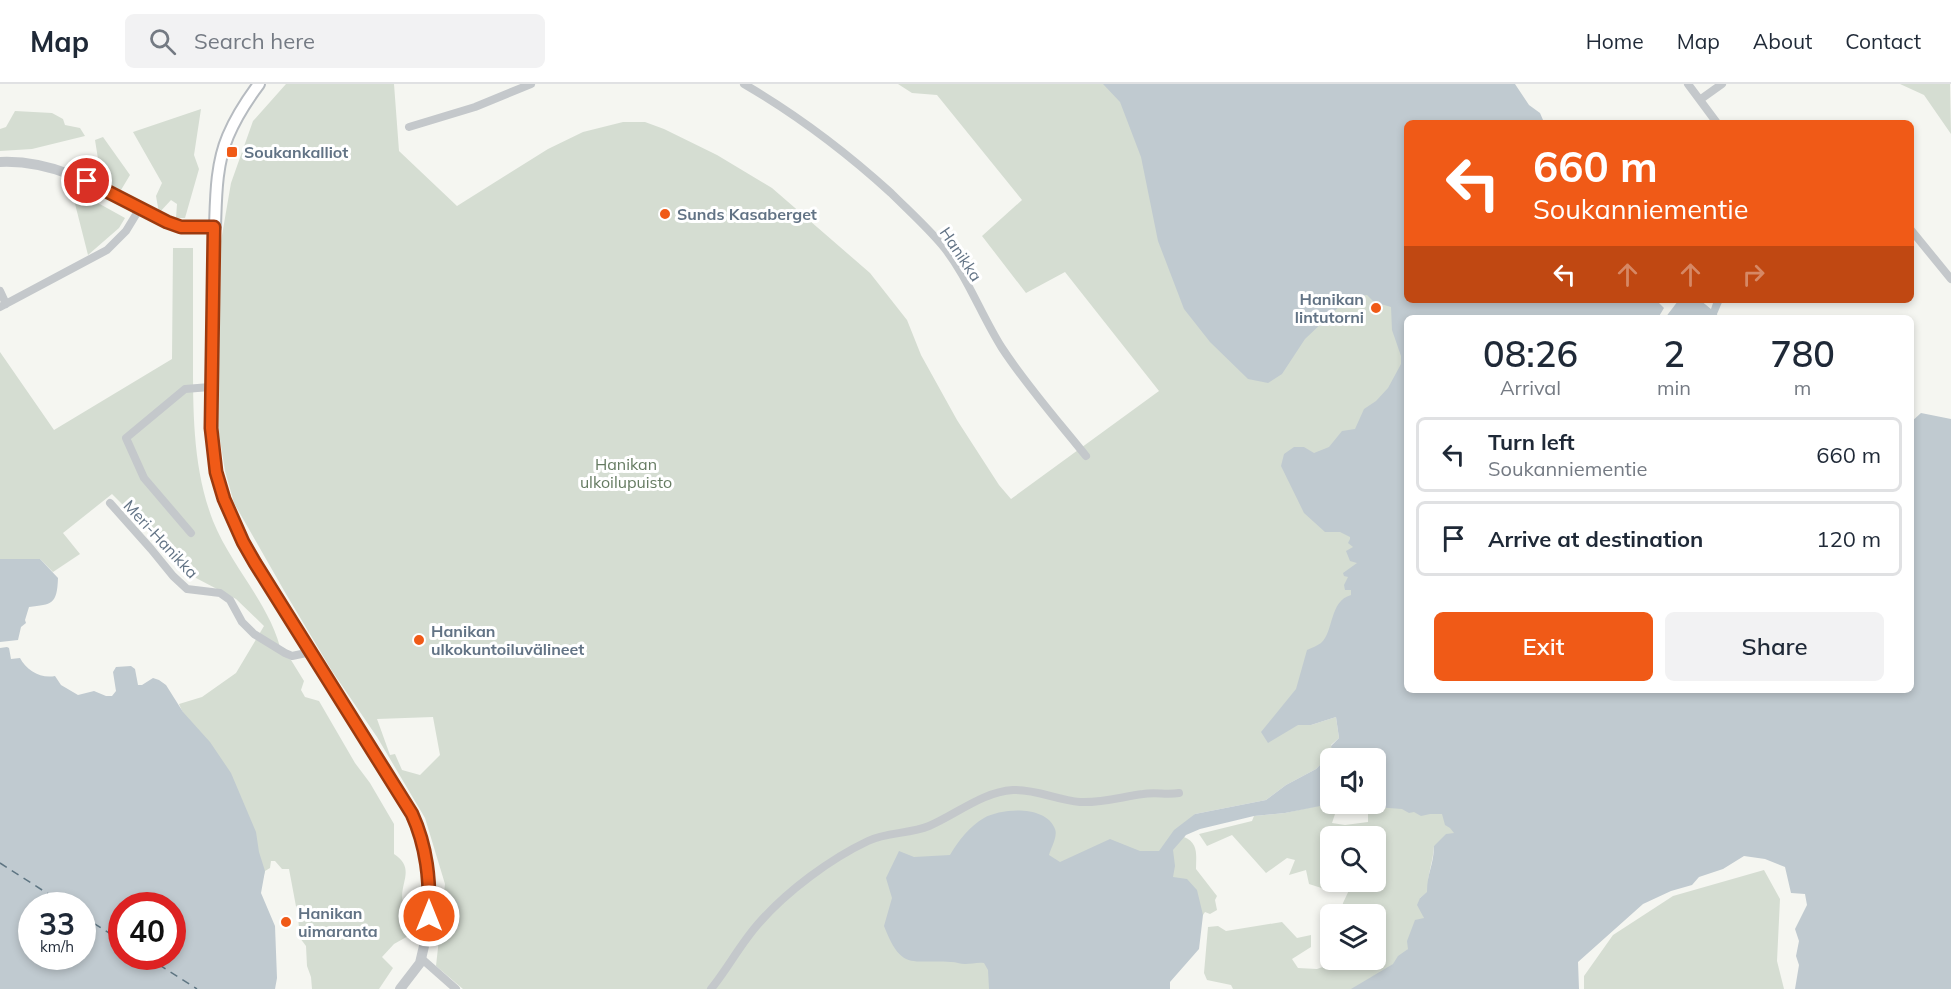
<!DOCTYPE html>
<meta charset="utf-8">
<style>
:root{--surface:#fff;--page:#f2f2f3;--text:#1f2937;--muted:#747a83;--line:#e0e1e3;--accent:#f05a17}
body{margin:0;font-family:Mulish,sans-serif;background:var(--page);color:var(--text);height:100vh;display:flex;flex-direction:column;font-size:22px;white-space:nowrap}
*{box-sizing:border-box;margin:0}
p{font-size:20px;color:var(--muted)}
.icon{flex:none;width:33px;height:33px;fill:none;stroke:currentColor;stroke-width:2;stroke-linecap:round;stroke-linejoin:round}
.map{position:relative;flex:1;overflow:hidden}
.sheet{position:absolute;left:1404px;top:231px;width:510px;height:378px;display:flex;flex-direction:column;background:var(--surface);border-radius:9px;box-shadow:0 3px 9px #0003}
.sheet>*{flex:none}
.guide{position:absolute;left:1404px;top:36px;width:510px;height:183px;border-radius:9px;box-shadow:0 3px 9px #0003;background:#f05a17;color:#fff;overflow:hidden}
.buttons{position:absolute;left:1320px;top:664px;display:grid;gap:12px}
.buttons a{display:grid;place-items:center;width:66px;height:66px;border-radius:9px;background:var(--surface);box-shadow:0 3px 9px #0003;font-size:30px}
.speed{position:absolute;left:18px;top:808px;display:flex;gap:12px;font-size:30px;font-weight:700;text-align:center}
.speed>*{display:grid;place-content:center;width:78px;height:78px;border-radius:50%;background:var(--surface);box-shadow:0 3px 9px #0003;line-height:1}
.speed small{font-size:15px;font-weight:400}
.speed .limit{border:9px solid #d22;background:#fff;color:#111}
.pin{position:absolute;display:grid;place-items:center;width:51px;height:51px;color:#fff;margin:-26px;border:3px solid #fff;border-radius:50%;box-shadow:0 2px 6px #0007}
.me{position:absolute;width:66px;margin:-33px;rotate:0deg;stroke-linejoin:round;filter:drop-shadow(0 0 4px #0008)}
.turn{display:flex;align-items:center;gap:21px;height:126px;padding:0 30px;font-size:27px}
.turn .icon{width:78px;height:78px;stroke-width:2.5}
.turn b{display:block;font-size:42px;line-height:51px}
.lanes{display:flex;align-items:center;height:57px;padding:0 30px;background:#0003;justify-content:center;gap:30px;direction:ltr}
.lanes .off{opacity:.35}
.eta{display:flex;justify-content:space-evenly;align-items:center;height:102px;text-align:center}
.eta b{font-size:36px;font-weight:600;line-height:42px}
.cta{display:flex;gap:12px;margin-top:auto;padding:12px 30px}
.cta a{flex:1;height:69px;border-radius:9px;background:var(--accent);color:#fff;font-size:24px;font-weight:600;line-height:69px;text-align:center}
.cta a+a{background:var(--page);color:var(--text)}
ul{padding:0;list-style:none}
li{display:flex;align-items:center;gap:18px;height:75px;margin:0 12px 9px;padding:0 18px;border:3px solid var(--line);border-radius:9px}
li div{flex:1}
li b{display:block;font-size:22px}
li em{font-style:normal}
header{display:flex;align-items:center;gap:36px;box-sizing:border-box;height:84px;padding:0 30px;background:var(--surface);border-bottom:2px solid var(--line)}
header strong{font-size:28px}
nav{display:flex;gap:33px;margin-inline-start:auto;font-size:21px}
.search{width:420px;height:54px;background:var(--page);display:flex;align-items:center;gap:15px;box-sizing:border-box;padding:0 21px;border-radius:9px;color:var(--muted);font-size:22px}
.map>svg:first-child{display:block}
.green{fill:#d5ddd2;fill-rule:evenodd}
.water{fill:#c0cad0;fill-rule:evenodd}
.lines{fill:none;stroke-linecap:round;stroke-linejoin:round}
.ferry{stroke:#5e7582;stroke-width:1.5;stroke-dasharray:8 6;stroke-linecap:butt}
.secondary-casing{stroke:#b6bbc0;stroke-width:14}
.minor{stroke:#c4c8cb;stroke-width:8}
.tertiary{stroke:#c4c8cb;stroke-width:10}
.secondary{stroke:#fff;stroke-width:10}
.route-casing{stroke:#9c3a0f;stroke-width:15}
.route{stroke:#f05a17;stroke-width:10}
.poi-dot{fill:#f05a17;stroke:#fff;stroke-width:2}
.labels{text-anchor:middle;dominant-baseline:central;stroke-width:6;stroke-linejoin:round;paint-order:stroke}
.poi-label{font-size:16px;font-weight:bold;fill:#627385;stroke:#fff;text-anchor:start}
.street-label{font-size:16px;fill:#627385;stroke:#fff}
.park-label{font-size:16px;fill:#657b61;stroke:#fff}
</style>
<header>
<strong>Map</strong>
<div class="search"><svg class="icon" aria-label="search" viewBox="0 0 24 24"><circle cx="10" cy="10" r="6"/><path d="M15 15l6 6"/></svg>Search here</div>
<nav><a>Home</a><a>Map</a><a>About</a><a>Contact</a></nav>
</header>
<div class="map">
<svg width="1951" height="905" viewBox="0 0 1951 905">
<rect width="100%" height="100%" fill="#f5f6f1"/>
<!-- green -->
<path class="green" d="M 286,0 L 394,0 L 399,67 L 457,122 L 548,65 L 583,48 L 623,38 L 645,38 L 664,45 L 717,71 L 772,104 L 870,189 L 907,236 L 921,271 L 957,336 L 999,401 L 1011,415 L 1159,307 L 1065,188 L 1026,209 L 982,152 L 1022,116 L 937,11 L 912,9 L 898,0 L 1340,0 L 1407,54 L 1407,216 L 1525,234 L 1407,234 L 1407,331 L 1361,491 L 1311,641 L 1336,633 L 1339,654 L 1331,661 L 1334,668 L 1316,685 L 1286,701 L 1266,716 L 1195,730 L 1184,753 C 1199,759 1196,772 1196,785 L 1217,812 L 1215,816 L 1217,826 L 1210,830 L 1205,828 L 1203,831 L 1192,830 L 1020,905 L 463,905 L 436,882 L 445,800 L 425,734 L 377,653 L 332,587 L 286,510 L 234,419 L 225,387 L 218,343 L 221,157 L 231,99 L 253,37 ZM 433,633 L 440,671 L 420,691 L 402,686 L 395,670 L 390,671 L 377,635 Z
M 1900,0 L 1950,0 L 1951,50 L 1924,11 Z
M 201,25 L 194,71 L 199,85 L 185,134 L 176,134 L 177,120 L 171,116 L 159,129 L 156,112 L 162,99 L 133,48 Z
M 15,27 L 52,29 L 63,35 L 65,41 L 80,44 L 85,52 L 32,65 L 0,67 L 0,45 L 6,43 Z
M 103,53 L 130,91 L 121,106 L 96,94 L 99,81 L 95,56 Z
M 71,104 L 125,134 L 119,144 L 88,171 Z
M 173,164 L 193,164 C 193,201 193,237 193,274 C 193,329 193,385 213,437 C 232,484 272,522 282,571 L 291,576 L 304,597 L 301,606 L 305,613 L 319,617 L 355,679 L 370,699 L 394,740 L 394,770 C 417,785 398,800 403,819 C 408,834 414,833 410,851 L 394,860 L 382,873 L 393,884 L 379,905 L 312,905 L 311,893 L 307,882 L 306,862 L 300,854 L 298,833 L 289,785 L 282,785 L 275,777 L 271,777 L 270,784 L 265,787 L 261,802 L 179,620 L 202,613 L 236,589 L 264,542 L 236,515 L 196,494 L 112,410 L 63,449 L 80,470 L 53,488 L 40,475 L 0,475 L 0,268 L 54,346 L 172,275 Z
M 1325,720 L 1342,720 L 1336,727 L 1332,739 L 1345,741 L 1368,738 L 1368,726 L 1361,721 L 1376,720 L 1453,724 L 1456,758 L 1434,762 C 1433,780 1427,789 1428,808 L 1420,814 L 1424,834 L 1408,865 L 1394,905 L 1233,905 L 1231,901 L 1207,896 L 1204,889 L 1208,843 L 1218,842 L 1226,847 L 1282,838 L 1297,854 L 1311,851 L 1311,863 L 1292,875 L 1298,884 L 1317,885 L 1342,876 L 1376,876 L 1376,848 L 1382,843 L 1385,835 L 1371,826 L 1355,828 L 1353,831 L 1341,831 L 1343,819 L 1350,804 L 1386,794 L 1377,781 L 1376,782 L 1376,753 L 1330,753 L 1330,798 L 1347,798 L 1334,808 L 1309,800 L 1306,786 L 1289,791 L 1295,776 L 1287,774 L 1266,789 L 1232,751 L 1207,762 L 1199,750 L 1252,737 L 1254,732 L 1285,729 Z
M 1764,786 L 1780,815 L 1777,877 L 1784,905 L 1584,905 L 1584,892 L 1613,851 L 1673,812 Z"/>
<!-- water -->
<path class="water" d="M 1103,0 L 1515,0 L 1529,21 L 1540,29 L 1543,36 L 1542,39 L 1407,39 L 1407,216 L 1656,216 L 1664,224 L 1658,234 L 1407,234 L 1407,606 L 1911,606 L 1911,338 L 1921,329 L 1951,335 L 1951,905 L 1795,905 L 1799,881 L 1796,872 L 1799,857 L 1795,845 L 1807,821 L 1805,810 L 1791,809 L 1785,783 L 1765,775 L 1744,772 L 1723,785 L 1699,793 L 1692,801 L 1671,807 L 1643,820 L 1578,878 L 1579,905 L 1351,905 L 1393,880 L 1398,872 L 1408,865 L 1407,857 L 1415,836 L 1424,834 L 1417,821 L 1420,814 L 1427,808 C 1427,789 1434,780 1434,762 L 1446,750 L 1454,749 L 1450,744 L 1445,741 L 1442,730 L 1430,730 L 1421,732 L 1414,728 L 1409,729 L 1402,725 L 1335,720 L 1376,720 L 1376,675 L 1330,675 L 1330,720 L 1285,729 L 1254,732 L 1200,745 L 1186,751 L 1173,766 L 1175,782 L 1173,793 L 1187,795 L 1197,806 L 1203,831 L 1199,865 L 1170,898 L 1170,905 L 989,905 L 988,886 L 984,879 C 977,878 972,880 965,880 C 960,880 956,878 951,878 C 911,875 902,888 884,842 L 892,814 L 886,794 L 899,767 L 914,773 L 950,771 C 958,757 970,742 984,734 C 1002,724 1046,721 1055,745 C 1058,752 1051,764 1049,771 L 1060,778 L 1110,755 L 1140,767 L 1159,767 L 1174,746 L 1195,730 L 1266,716 L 1286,701 L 1316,685 L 1333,668 L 1331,662 L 1339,654 L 1336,633 L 1311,641 L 1298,641 L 1268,659 L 1261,648 L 1296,605 L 1307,566 C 1311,564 1317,562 1321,559 C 1334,548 1329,517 1351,511 L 1351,506 L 1345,506 L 1344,501 L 1348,493 L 1344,492 L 1343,489 L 1357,479 L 1350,477 L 1346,467 L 1353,463 L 1348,459 L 1350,455 L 1350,453 L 1340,448 L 1325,448 L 1304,429 L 1281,382 L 1284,370 L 1294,363 L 1304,363 L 1314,369 L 1329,363 L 1342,347 L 1355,345 L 1364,325 L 1376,317 L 1388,304 L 1401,280 L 1401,272 L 1392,246 L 1391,223 L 1374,218 L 1367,211 L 1361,212 L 1355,216 L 1342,220 L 1305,255 L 1282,290 L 1268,299 L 1248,295 L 1210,258 L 1184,225 L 1158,157 L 1141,73 L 1120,18 Z
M 1696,216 L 1700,216 L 1711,225 L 1714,216 L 1723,216 L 1717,230 L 1718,234 L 1665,234 L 1678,217 L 1690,219 Z
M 0,475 L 40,475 L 58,494 C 57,521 52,520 29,523 L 25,536 L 26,539 L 21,543 L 18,556 L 0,558 Z
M 7,563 L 9,564 L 11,575 L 20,574 C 26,586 41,595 55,592 L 61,601 L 78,611 L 94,607 L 106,612 L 112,612 L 116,607 L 113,588 L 116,583 L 131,582 L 135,585 L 138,601 L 142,601 L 153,594 L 159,596 L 166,601 L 183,628 L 210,658 L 231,689 L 256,748 L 259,768 L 265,787 L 261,809 L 275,842 L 277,894 L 275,905 L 0,905 L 0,564 ZM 32,822 L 82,822 L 82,873 L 32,873 ZM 122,822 L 172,822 L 172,873 L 122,873 Z"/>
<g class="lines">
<!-- ferry -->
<path class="ferry" d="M 0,779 L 67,822
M 82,832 L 122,857
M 147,873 L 197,905"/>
<!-- secondary casing -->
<g class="secondary-casing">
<path id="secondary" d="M 215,143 C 216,113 216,80 228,52 C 236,33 247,16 259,0"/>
</g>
<!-- minor -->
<path class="minor" d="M 744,0 C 797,31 846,68 891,109 C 908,126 926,142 942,161 C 967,191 981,231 1002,264 C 1027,302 1057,336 1086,372
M 1688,0 L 1717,39
M 1701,15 L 1722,0
M 409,43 L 475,23 L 531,0
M 1911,146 L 1951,195
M 0,207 L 6,220
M 0,223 L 107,166 L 126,147 L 140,124
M 110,419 L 151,465 L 173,492 L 187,505 L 220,509 L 230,516 L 242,538 L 254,550 L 285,569 L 292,572 L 311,568
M 191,449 L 144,394 L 126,354 L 185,305 L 210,303
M 422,875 L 456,905
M 711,905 C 728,884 741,859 759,839 C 787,807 830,775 868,757 C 887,748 910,750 929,742 C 957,730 982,708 1013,706 C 1036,705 1057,716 1080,718 C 1102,719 1121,713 1143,710 C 1155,708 1167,711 1179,709"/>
<!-- tertiary -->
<path class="tertiary" d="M 0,78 C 61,75 115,112 167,138 L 181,143 L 215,143 L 211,344 L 214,374 L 220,402 L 243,457 L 406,720 L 420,750 L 426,770 L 429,802 L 429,841 L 420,879 L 400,905"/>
<!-- secondary -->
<use href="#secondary" class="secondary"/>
</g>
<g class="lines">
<!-- route casing -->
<g class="route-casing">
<path id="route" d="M 87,97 L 167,138 L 181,143 L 214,143 L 211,344 L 216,388 L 224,415 L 243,458 L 255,479 L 412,730 C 427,763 430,796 429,832"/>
</g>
<!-- route -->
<use href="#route" class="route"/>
</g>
<!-- markers -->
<g class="poi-dot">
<rect x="226" y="62" width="12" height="12" rx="3"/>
<circle cx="665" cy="130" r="6"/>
<circle cx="1376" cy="224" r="6"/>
<circle cx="419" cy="556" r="6"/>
<circle cx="286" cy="838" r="6"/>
</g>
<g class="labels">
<!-- poi labels -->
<g class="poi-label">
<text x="244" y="68">Soukankalliot</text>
<text x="677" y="130">Sunds Kasaberget</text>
<text x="1364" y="215" text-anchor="end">Hanikan<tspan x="1364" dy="18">lintutorni</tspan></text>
<text x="431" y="547">Hanikan<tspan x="431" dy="18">ulkokuntoiluvälineet</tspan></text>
<text x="298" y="829">Hanikan<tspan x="298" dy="18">uimaranta</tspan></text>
</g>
<!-- street labels -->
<g class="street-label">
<text transform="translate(961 170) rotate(56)">Hanikka</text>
<text transform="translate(161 455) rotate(47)">Meri-Hanikka</text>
</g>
<!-- park labels -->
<g class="park-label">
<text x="626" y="380">Hanikan<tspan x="626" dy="18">ulkoilupuisto</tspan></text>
</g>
</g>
</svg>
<div class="buttons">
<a><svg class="icon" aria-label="sound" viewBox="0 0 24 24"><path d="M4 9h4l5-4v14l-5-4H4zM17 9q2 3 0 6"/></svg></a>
<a><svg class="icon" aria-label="search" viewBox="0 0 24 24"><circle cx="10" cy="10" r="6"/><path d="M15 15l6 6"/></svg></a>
<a><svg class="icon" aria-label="layers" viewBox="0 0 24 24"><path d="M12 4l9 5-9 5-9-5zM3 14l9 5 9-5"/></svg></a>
</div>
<div class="speed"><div>33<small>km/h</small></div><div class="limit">40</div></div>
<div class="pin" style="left:87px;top:97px;background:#d93025"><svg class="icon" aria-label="arrive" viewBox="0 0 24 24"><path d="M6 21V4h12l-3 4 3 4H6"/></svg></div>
<svg class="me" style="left:429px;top:832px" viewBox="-20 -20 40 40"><circle r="17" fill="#f05a17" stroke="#fff" stroke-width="3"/><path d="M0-11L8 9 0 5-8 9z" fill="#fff"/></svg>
<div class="guide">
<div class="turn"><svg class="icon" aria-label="left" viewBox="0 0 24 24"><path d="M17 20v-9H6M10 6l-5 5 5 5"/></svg><div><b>660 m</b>Soukanniementie</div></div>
<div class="lanes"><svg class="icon" aria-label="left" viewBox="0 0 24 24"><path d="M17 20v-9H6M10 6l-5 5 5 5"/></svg><svg class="icon off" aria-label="ahead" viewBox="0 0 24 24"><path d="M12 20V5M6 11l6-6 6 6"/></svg><svg class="icon off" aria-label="ahead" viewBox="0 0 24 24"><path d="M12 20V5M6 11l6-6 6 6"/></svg><svg class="icon off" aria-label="right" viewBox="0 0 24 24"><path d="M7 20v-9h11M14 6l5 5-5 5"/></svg></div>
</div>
<section class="sheet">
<div class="eta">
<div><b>08:26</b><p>Arrival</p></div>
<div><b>2</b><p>min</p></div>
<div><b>780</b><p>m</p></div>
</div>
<ul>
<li><svg class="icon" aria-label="left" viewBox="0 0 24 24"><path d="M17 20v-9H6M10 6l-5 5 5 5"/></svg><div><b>Turn left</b><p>Soukanniementie</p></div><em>660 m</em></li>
<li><svg class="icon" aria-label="arrive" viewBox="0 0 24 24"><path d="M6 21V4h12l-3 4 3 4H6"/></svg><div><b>Arrive at destination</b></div><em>120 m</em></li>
</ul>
<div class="cta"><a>Exit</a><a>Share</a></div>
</section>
</div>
